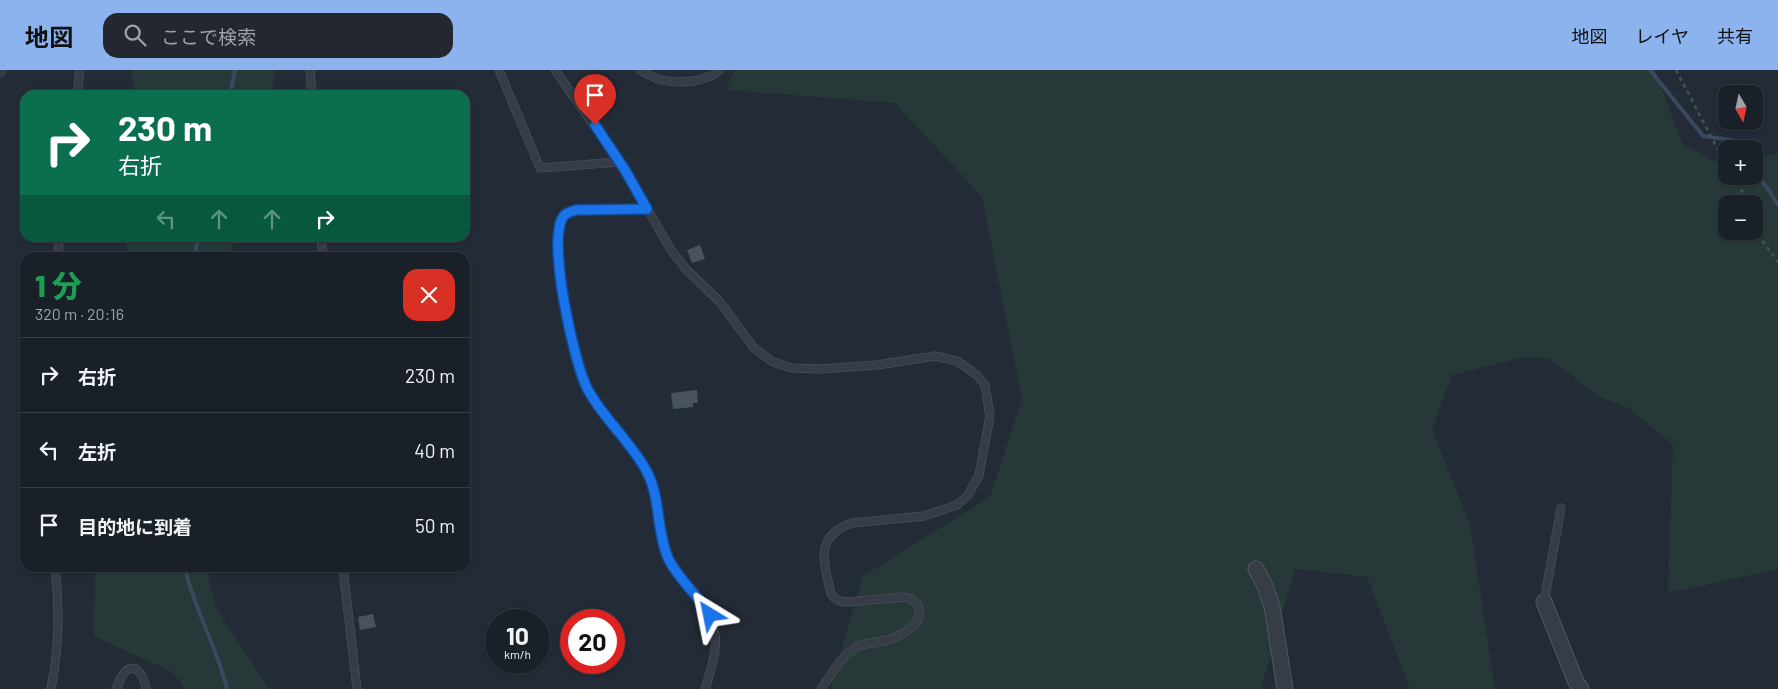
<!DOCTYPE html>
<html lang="ja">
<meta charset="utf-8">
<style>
:root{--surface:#1a2028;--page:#232830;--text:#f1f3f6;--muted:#9fa3a8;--line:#383e45;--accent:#8cb3ed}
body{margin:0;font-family:Barlow,"Noto Sans JP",sans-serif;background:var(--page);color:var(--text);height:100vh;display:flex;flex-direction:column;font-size:19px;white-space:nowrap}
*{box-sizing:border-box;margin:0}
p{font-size:16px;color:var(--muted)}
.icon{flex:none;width:28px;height:28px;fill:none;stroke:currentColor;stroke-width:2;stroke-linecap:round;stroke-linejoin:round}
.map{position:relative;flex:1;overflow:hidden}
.details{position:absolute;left:20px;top:182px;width:450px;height:320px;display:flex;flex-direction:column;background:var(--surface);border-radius:15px;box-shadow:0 1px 4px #0004,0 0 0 1px var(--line)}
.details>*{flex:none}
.banner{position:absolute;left:20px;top:20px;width:450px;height:152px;border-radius:15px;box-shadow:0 1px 4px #0004,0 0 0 1px var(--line);background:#0b6e4f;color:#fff;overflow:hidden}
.needle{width:32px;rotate:171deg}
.fabs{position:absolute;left:1718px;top:15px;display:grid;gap:10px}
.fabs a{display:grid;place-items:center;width:45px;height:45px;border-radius:10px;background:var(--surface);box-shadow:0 1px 4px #0004,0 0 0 1px var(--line);font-size:25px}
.speed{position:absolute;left:485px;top:539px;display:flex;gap:10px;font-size:25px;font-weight:700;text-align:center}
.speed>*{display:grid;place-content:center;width:65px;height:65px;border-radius:50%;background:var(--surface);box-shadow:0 1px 4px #0004,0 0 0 1px var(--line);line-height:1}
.speed small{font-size:12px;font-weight:400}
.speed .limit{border:8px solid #d22;background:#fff;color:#111}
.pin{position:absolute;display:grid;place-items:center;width:42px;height:42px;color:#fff;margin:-51px -21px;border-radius:50% 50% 50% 0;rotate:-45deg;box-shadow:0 0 5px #0007}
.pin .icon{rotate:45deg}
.me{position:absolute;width:55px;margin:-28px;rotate:325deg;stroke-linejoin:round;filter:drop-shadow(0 0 4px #0008)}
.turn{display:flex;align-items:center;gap:18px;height:105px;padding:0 15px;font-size:22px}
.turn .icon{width:65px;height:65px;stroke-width:2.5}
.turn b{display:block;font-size:35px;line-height:42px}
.lanes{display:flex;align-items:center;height:48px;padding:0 15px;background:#0003;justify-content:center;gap:25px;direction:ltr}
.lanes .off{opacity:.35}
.round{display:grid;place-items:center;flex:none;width:52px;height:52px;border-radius:15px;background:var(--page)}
.overview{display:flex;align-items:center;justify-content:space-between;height:85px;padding:0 15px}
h1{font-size:30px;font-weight:800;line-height:38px;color:#1e9e55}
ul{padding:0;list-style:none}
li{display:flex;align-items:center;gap:15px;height:75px;padding:0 15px;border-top:1px solid var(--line)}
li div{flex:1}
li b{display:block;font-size:19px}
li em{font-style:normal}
header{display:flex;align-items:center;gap:30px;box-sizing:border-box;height:70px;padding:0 25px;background:var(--accent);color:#111}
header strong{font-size:24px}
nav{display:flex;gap:28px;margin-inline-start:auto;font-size:18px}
.search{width:350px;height:45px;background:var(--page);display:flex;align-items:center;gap:12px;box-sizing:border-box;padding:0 18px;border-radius:15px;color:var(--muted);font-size:19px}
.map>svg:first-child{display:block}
.green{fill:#263838;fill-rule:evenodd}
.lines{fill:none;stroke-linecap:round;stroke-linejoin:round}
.stream{stroke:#39495e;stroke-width:4}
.building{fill:#495360}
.service-casing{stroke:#515861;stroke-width:9}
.minor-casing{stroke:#515861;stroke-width:17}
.path{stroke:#425355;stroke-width:2.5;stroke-dasharray:4 4;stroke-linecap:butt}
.service{stroke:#363d47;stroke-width:8}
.minor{stroke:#363d47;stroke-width:15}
.route-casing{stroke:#114b97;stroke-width:12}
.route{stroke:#1a73e8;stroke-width:9}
</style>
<header>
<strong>地図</strong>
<div class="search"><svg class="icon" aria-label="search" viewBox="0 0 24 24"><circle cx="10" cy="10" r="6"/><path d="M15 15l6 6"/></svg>ここで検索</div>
<nav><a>地図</a><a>レイヤ</a><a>共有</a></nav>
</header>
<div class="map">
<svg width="1778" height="619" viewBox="0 0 1778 619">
<rect width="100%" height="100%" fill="#232b36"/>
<!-- green -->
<path class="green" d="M 131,0 L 275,0 L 271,25 L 135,25 Z
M 734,0 L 1655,0 L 1682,73 L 1713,91 L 1726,92 L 1726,106 L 1754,106 L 1754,90 L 1778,83 L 1778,499 L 1668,523 L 1673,375 L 1629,338 L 1600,327 L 1548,288 L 1520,288 L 1452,305 L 1432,360 L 1470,454 L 1495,619 L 1410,619 L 1367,507 L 1295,499 L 1261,619 L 830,619 L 863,506 L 990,427 L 1022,329 L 982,127 L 895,33 L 726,20 ZM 1726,134 L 1754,134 L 1754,161 L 1726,161 Z
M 126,168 L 235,168 L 229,188 L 127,187 Z
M 95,498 L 207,498 L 215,536 L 269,619 L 186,619 L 172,602 L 94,566 Z"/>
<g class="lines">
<!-- stream -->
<path class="stream" d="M 1650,0 L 1703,66 L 1731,70 L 1740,79
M 230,25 L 235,0
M 1754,101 L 1770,122 L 1778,135
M 193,188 L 199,168
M 185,498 C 194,539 217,577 227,619"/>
</g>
<!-- building -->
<path class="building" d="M 700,175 L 705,189 L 692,193 L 687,180 Z
M 697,320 L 698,333 L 693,333 L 693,337 L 673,339 L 671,323 Z
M 373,544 L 376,557 L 360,560 L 358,547 Z"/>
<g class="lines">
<!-- service casing -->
<g class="service-casing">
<path id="service" d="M 310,0 L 312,25
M 499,0 L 540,98 L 619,92
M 555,0 L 625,100 L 671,180 L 686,199 L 720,232 L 754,278 L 773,292 L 792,298 L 819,299 L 877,295 L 935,286 L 957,291 L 977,305 L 985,315 L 990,346 L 979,405 L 968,425 L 957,435 L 924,446 L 852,453 C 813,467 824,492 831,524 C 835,530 839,531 846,532 L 904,527 L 911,529 L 918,535 L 920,544 L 917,552 L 906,562 L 892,569 L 857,576 L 840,591 L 821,619
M 640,0 C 647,3 654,9 662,10 C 678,14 707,12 720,0
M 0,3 L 2,0
M 77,25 L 80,0
M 647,139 L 576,141 C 571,142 566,142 563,147 C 546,171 574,294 588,320 C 605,351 641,381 652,414 C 660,437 658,465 668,488 C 678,510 701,523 710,545 C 721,570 713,595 705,619
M 321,168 L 323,188
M 58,188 L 59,168
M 343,498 L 357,619
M 1544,532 L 1561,438
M 51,619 C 59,579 60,538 55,498
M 116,619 C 119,613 121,605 126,601 C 138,591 145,611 146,619"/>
</g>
<!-- minor casing -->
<g class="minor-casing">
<path id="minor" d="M 1256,499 L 1265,516 L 1272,536 L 1285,619
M 1544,532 L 1576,612 L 1581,619"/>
</g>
<!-- path -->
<path class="path" d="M 1676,0 L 1726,95
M 1732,106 L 1751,134
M 1754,140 L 1761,169 L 1778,192"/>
<!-- service -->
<use href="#service" class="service"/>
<!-- minor -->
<use href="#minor" class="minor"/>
</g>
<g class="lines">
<!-- route casing -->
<g class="route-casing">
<path id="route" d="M 595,55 L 625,100 L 647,139 L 576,140 C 571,142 566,142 563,147 C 547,171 574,294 588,320 C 604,349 630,371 646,400 C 661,427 656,460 668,488 C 678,509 698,525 710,545"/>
</g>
<!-- route -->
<use href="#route" class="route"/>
</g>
</svg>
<div class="fabs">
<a><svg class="needle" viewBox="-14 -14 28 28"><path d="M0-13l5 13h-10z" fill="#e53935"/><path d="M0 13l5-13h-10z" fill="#9fa3a8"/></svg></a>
<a>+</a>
<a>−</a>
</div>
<div class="speed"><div>10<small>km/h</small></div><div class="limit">20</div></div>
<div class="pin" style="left:595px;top:55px;background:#d93025"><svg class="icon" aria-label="arrive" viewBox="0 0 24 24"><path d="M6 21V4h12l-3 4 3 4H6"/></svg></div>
<svg class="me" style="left:710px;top:545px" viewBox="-20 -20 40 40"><path d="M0-17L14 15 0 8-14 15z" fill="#1a73e8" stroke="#fff" stroke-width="4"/></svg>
<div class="banner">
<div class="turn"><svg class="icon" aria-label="right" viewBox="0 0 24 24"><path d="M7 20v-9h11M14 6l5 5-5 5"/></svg><div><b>230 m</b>右折</div></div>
<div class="lanes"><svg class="icon off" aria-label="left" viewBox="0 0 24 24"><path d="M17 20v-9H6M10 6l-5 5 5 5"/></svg><svg class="icon off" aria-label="ahead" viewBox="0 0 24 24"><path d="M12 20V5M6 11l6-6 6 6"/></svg><svg class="icon off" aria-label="ahead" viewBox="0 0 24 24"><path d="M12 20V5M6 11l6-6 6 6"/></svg><svg class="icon" aria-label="right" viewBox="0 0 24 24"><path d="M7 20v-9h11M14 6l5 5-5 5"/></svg></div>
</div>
<section class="details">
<div class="overview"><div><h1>1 分</h1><p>320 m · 20:16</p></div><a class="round" style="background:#d93025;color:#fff"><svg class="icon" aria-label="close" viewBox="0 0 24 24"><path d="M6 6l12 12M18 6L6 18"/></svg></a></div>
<ul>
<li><svg class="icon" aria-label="right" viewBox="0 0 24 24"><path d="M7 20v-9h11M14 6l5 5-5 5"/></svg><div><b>右折</b></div><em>230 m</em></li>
<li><svg class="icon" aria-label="left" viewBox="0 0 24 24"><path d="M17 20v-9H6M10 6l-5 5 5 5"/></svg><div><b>左折</b></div><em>40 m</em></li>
<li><svg class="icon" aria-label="arrive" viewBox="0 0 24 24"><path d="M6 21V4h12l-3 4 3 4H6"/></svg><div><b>目的地に到着</b></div><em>50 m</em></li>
</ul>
</section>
</div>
